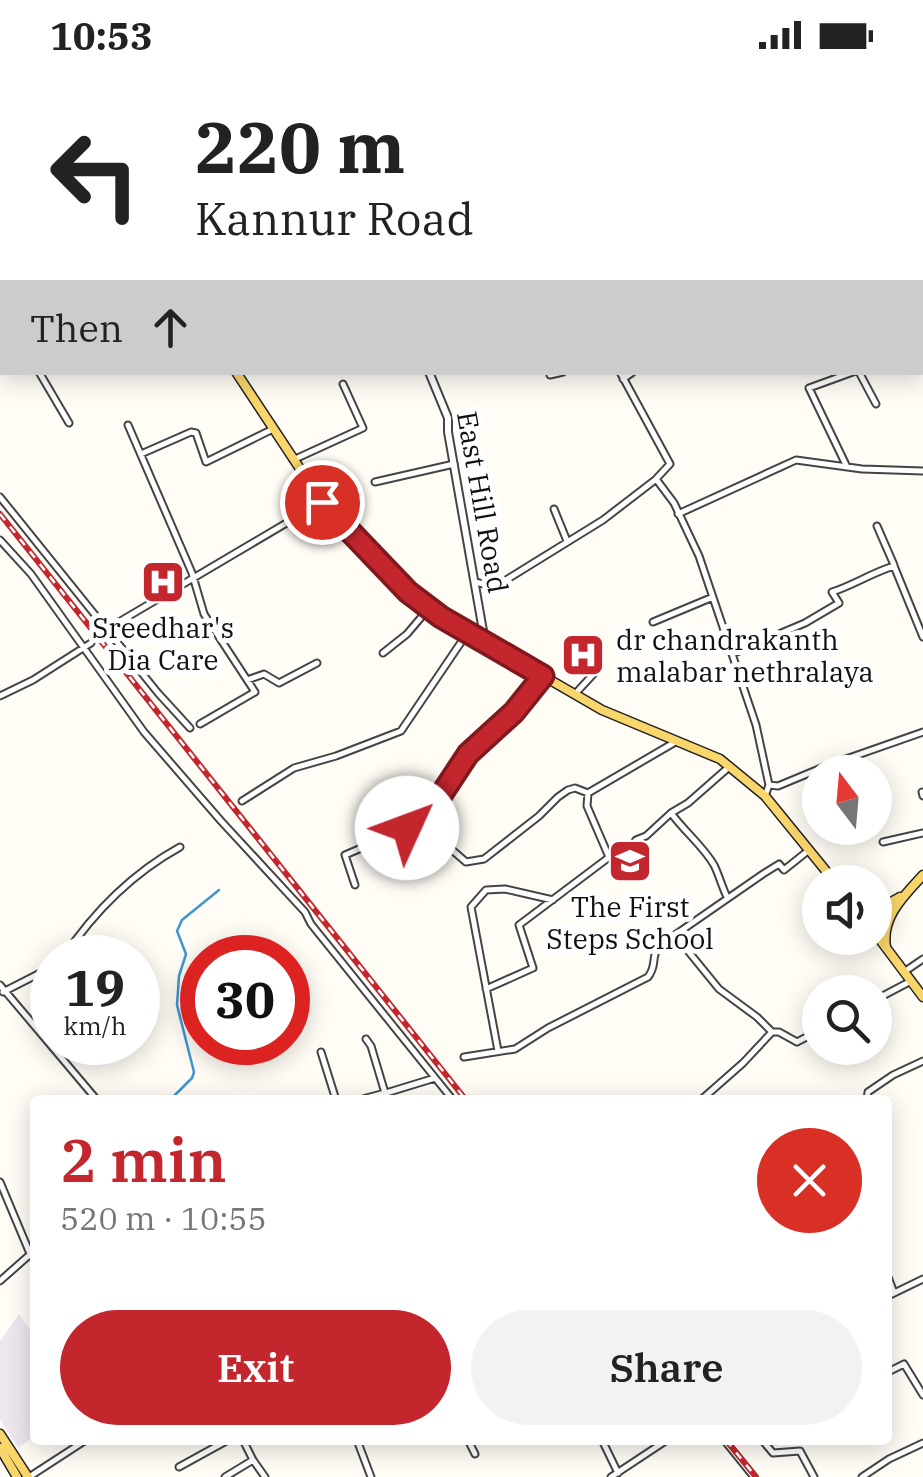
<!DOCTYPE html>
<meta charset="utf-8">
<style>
:root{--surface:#fff;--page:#f2f2f2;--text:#222;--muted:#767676;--accent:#c4262e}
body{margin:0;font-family:"IBM Plex Serif",serif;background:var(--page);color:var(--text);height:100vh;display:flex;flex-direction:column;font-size:38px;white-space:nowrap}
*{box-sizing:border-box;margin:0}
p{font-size:32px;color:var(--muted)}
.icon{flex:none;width:55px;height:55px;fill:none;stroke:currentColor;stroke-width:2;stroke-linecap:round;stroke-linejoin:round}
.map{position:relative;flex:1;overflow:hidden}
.panel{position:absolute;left:30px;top:1025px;width:862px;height:350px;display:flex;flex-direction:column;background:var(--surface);border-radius:10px;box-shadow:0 5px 25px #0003}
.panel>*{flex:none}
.banner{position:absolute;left:0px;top:0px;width:925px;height:305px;box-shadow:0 5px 25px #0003;background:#fff;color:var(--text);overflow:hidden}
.needle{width:65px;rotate:344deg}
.fabs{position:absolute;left:802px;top:685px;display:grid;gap:20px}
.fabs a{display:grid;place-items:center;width:90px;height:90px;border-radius:50%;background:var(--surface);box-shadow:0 5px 25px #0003;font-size:50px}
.speed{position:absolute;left:30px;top:865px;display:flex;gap:20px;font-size:50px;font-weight:700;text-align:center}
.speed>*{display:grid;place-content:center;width:130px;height:130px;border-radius:50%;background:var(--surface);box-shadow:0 5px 25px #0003;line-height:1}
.speed small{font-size:25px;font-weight:400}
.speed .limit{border:15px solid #d22;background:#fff;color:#111}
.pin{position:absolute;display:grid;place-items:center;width:85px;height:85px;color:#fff;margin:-42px;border:5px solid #fff;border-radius:50%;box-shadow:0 2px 10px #0007}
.me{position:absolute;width:110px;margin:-55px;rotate:47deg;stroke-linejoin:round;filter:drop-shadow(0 0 8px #0008)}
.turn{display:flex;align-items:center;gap:35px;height:210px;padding:0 30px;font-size:45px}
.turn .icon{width:130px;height:130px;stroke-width:2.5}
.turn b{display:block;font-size:70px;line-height:85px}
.then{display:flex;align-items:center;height:95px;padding:0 30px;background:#0003;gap:20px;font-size:38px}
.round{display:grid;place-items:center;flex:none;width:105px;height:105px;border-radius:52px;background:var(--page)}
.headline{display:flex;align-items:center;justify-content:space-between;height:170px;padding:0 30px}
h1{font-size:60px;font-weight:600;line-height:75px;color:var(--accent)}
.button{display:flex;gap:20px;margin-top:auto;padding:20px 30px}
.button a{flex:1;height:115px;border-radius:60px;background:var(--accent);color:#fff;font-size:40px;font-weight:600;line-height:115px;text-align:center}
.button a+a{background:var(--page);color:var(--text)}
.status{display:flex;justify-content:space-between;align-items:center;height:70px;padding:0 50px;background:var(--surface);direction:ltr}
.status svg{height:28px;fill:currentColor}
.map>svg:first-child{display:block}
.industrial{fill:#eee6ef}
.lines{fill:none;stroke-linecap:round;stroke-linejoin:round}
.stream{stroke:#3f96cf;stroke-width:2.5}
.minor-tunnel{stroke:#dbdad3;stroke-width:5;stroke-dasharray:5 2.5;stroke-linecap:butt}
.minor-casing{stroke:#444;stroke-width:9}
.tertiary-casing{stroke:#444;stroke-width:10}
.primary-casing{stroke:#222;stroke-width:11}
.minor{stroke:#fff;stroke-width:5}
.tertiary{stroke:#fff;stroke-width:6}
.primary{stroke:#f9d66b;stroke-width:8}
.rail-casing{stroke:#c4262e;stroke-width:6}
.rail{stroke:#fff;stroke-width:2.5;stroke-dasharray:8;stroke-linecap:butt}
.route-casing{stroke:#7f191e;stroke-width:25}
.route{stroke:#c4262e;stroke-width:18}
.labels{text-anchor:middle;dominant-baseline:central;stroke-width:10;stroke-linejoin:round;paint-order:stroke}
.street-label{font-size:28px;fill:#111;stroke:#fff}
.poi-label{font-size:28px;fill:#111;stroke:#fff}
</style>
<div class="status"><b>10:53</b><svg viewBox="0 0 49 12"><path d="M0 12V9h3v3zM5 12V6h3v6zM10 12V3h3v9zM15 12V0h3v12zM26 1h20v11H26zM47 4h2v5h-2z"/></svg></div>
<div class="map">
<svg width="923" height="1407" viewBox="0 0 923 1407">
<rect width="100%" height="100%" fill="#fffdf5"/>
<!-- industrial -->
<path class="industrial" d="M 19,1244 L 35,1267 L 35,1366 L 18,1378 L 0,1349 L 0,1271 Z"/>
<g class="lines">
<!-- stream -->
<path class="stream" d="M 170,1030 L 192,1008 L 194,1002 L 177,935 L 179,906 L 186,884 L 177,861 L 182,850 L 219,820
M 0,1214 L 20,1197"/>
<!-- minor-tunnel -->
<path class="minor-tunnel" d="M 91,573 L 107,559"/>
<!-- minor casing -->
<g class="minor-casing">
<path id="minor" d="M 135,0 L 136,2
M 460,0 L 461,2
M 872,0 L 874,2
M 566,2 L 570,0
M 922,57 L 923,57
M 922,277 L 923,277
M 0,291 L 2,289
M 39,302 L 69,353
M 550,302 L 550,305 L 563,302
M 620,302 L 670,394 L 656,409 L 674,433 L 699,486 L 756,655 L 769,715 L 765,726
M 859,302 L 876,334
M 623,309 L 633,302
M 128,355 L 192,503 L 204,544 L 255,622 L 200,654
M 141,384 L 191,362 L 196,363 L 206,392 L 273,359
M 293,390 L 363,358 L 343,314
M 847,397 L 809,318 L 853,302
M 375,412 L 454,394
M 0,427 L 158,623 L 190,658
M 554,439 L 567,471
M 678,444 L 796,390 L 862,399 L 923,401
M 877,456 L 894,495
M 0,470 L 31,504 L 144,662 L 221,751 L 305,842 L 311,854 L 453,1030
M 475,512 L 488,515 L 506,510 L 603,450 L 655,410
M 653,552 L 713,527
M 107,559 L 322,432
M 383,583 L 407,564 L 429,538
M 732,584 L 805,553 L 839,533 L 832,522 C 854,515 871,503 894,496 L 923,567
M 247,610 L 264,604 L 279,613 L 317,593
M 575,624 L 599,598
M 0,626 L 33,610 L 91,573
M 769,715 L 778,716 L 826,696 L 923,662
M 922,722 L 923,726
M 242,731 L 294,698 L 336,686 L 401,661 L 468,562
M 671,743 C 684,761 703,776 714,795 C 719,805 722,817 727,827
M 422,754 L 468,685 L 514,642 L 543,605
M 883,772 L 923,763
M 609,787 L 587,736 L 588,723 L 677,671
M 355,815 L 345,785 L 373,773 L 391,779 L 412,753 L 422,754 L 466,792 L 484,789 L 539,746 L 558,727 L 568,720 L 575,718 L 588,723
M 675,865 L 719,919 L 757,947 L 772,962
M 63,888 C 93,843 133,803 180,777
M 904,902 L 923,889
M 0,915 L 97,1030
M 486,919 L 533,898 L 519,855 L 616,782 L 631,778 L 636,770 L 646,766 L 671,743 L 688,733 L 729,697
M 3,922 L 52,897
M 875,930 L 911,911
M 498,981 L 471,837 L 486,820 L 505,819 L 553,830
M 321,982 L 336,1030
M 464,987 L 515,979 L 548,958 L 648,907 C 658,894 650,888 659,876 L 763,804 L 779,794 L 784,800 L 809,780
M 386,1023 L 435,1008
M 359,1030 L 385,1023 L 371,976 L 366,969
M 701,1030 L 743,993 L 772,962 L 779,962 L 797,972 L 820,960
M 867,1030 L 868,1022 L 893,1005 L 923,991
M 0,1112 L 31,1186
M 888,1207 L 894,1223
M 0,1211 L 35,1180
M 888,1226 L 923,1209
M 888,1302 L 904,1294 L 923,1325
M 357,1370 L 371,1407
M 468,1370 L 475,1384
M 602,1370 L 618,1403
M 724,1370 L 754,1407
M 762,1370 L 773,1383 L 800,1381 L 814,1407
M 253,1390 L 265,1407
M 179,1397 L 228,1370
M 29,1407 L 86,1370
M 225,1407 L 253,1390 L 243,1370
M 611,1407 L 667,1370
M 862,1407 L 889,1389 L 923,1373"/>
</g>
<!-- tertiary casing -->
<g class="tertiary-casing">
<path id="tertiary" d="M 267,0 L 269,2
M 429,302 L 448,348 L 448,362 L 485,572"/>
</g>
<!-- primary casing -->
<g class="primary-casing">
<path id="primary" d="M 26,0 L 28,2
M 236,302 L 322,432 L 408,522 L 441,547 L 602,640 L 720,689 L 765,726 L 835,812
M 875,849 C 878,838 890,833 900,827
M 875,863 L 923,927
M 886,877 C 881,847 904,826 923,805
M 0,1364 L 28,1407
M 0,1378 L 17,1407"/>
</g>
<!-- minor -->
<use href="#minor" class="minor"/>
<!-- tertiary -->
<use href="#tertiary" class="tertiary"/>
<!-- primary -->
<use href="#primary" class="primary"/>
<!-- rail casing -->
<g class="rail-casing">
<path id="rail" d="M 0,444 L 466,1030
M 726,1370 L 756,1407"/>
</g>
<!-- rail -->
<use href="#rail" class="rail"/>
</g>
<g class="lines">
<!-- route casing -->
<g class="route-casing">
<path id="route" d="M 322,432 L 408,522 L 441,547 L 543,606 L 514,642 L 468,684 L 422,754 L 416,752 L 407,758"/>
</g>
<!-- route -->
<use href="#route" class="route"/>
</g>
<!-- icons -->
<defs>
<g id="hospital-square" transform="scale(2.25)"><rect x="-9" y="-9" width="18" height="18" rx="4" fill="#c4262e" stroke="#fff"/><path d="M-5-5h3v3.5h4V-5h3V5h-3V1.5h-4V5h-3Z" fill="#fff"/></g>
<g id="school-square" transform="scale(2.25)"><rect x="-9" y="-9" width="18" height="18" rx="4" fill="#c4262e" stroke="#fff"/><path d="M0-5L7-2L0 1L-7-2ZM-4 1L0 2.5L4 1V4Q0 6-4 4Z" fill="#fff"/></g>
</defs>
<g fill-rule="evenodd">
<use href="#hospital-square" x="163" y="512"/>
<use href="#hospital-square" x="583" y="585"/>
<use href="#school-square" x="630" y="791"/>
</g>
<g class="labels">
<!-- street labels -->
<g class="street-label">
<text transform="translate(483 432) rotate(80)">East Hill Road</text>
</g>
<!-- poi labels -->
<g class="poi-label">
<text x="163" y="557">Sreedhar's<tspan x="163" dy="32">Dia Care</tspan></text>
<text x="616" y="569" text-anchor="start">dr chandrakanth<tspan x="616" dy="32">malabar nethralaya</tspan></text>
<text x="630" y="836">The First<tspan x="630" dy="32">Steps School</tspan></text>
</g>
</g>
</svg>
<div class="fabs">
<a><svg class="needle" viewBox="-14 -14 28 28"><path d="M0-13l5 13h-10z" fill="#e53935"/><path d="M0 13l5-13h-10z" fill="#767676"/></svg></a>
<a><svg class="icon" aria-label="sound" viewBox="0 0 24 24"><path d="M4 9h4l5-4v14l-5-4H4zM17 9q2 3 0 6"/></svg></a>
<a><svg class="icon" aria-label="search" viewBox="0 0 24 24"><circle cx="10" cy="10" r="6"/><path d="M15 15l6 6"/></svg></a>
</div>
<div class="speed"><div>19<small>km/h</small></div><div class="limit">30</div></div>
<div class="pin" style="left:322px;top:432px;background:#d93025"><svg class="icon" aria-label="arrive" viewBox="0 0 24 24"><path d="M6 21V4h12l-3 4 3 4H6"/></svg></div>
<svg class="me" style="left:407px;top:758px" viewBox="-20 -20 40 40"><circle r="19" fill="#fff"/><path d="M0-13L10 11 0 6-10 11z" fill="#c4262e"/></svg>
<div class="banner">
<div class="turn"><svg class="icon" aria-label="left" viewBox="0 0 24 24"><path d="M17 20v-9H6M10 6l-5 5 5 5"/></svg><div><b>220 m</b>Kannur Road</div></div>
<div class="then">Then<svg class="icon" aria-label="ahead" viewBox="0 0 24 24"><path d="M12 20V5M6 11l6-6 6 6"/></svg></div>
</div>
<section class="panel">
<div class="headline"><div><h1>2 min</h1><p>520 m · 10:55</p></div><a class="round" style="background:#d93025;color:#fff"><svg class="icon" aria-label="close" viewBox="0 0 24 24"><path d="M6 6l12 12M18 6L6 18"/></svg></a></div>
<div class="button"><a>Exit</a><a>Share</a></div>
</section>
</div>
